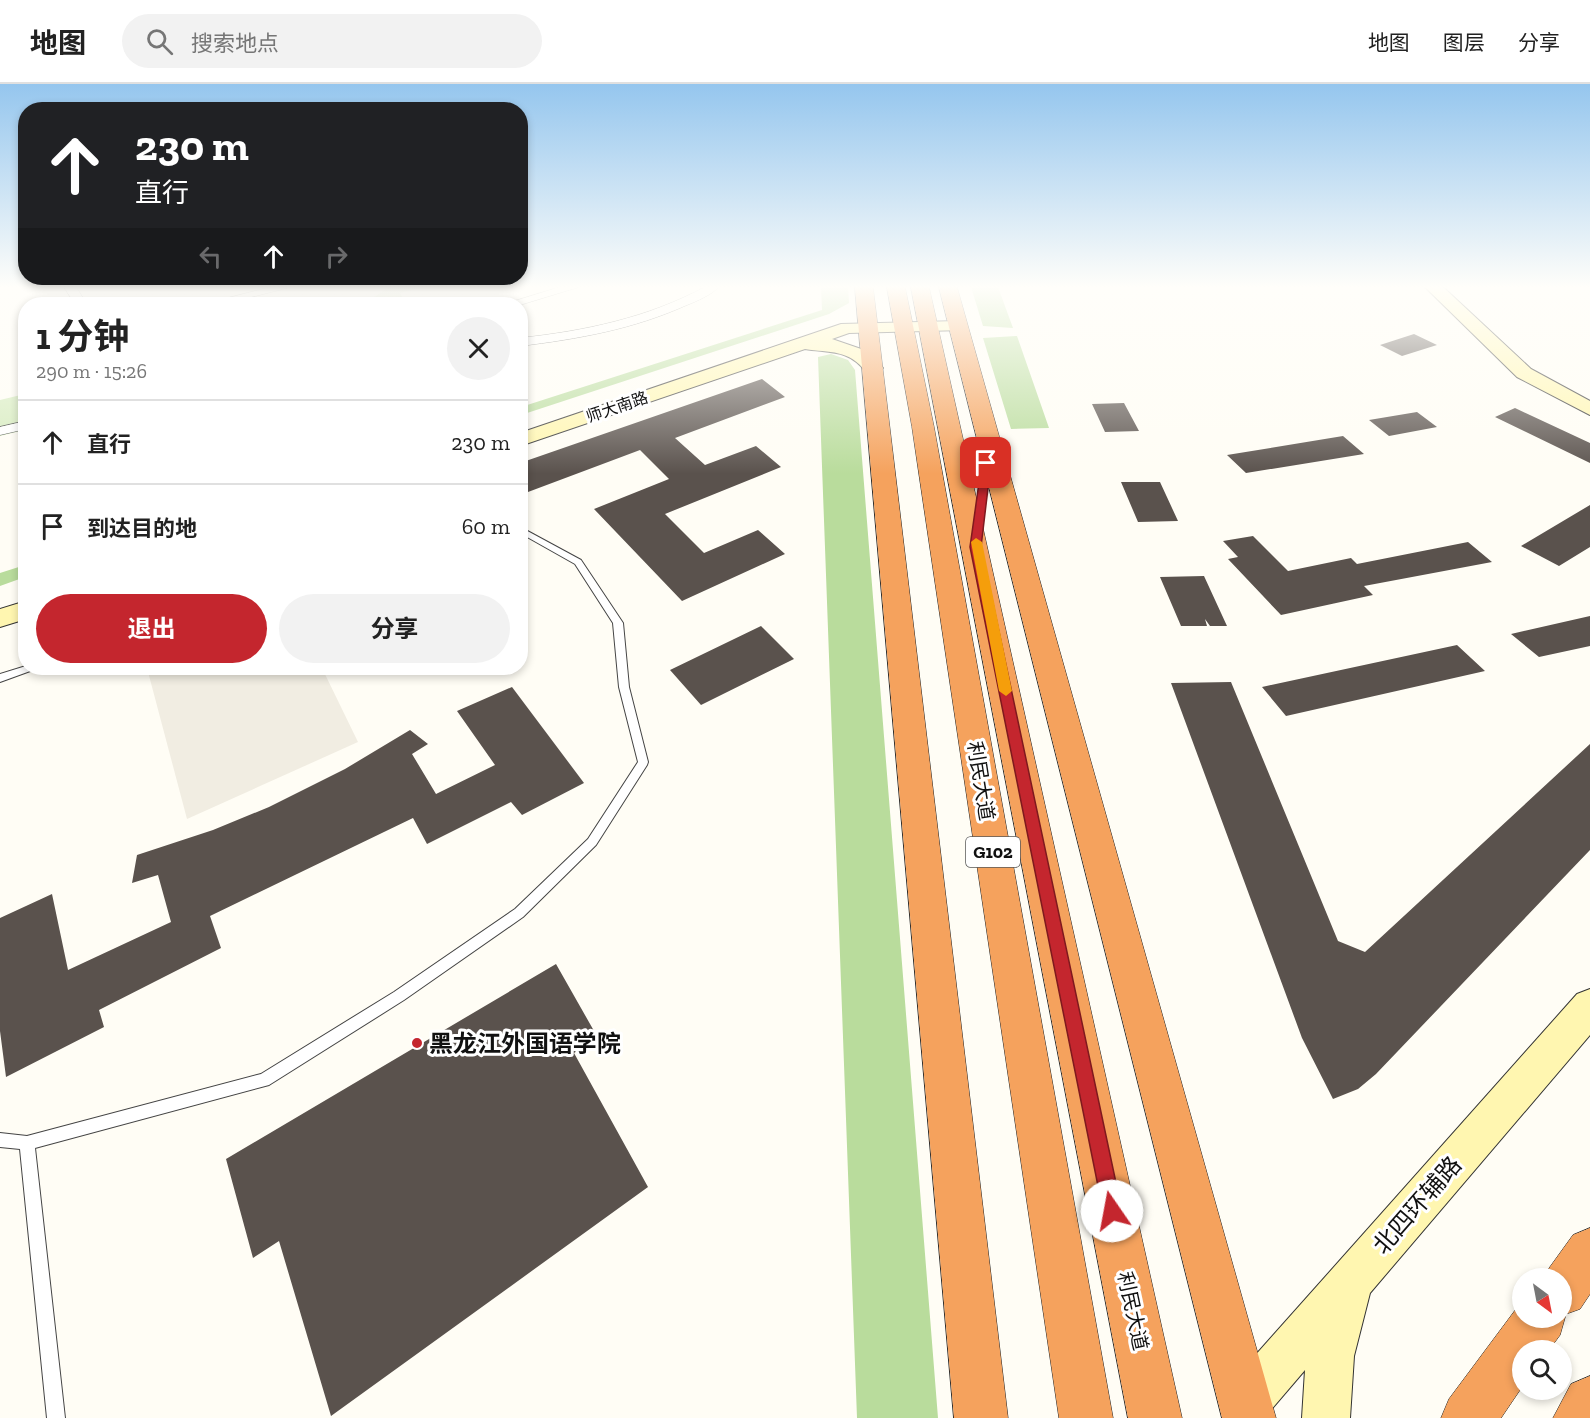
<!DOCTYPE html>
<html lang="zh">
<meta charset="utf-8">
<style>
:root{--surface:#fff;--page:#f2f2f2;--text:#222;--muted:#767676;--line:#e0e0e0;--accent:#c4262e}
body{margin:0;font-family:"Zilla Slab","Noto Sans SC",serif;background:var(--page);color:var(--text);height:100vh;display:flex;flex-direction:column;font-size:22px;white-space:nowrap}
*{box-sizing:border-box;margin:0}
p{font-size:20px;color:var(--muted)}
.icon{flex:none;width:33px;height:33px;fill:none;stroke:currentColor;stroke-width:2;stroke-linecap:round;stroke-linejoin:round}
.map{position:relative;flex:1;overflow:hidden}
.drawer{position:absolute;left:18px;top:213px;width:510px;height:378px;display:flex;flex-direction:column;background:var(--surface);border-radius:24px;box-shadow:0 3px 9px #0003}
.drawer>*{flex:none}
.banner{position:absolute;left:18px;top:18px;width:510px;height:183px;border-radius:24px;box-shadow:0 3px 9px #0003;background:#202124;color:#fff;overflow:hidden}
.needle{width:39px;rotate:148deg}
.tools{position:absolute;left:1512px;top:1184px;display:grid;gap:12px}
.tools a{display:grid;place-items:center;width:60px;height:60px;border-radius:50%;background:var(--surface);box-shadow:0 3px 9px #0003;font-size:30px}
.pin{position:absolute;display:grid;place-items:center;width:51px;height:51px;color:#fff;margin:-26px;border-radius:12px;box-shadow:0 3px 9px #0006}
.me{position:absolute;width:66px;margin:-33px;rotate:348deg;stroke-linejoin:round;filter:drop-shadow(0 0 4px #0008)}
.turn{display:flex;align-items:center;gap:21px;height:126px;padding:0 18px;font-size:27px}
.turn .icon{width:78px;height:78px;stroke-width:2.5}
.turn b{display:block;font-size:42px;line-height:51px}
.lanes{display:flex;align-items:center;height:57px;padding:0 18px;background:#0003;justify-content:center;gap:30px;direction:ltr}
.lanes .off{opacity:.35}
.round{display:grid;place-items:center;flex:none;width:63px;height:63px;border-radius:32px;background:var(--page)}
.headline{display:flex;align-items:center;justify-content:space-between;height:102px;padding:0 18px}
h1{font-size:36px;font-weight:700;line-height:45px}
.button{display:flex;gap:12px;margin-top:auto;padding:12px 18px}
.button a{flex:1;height:69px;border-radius:36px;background:var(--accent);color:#fff;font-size:24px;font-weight:700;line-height:69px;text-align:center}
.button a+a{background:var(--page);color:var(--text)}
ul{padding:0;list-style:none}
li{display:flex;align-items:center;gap:18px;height:84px;padding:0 18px;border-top:2px solid var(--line)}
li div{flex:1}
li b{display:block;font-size:22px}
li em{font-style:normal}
header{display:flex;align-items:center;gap:36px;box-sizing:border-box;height:84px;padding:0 30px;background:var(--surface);border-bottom:2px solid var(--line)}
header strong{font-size:28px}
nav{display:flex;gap:33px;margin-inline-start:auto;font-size:21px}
.search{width:420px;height:54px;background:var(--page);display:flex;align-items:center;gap:15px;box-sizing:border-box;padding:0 21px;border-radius:33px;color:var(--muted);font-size:22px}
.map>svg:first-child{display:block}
.green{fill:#d5ebbd}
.forest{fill:#b9dc9c}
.plaza{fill:#f1ede2}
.building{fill:#5a524d}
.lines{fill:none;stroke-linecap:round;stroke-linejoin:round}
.lane-casing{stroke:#444;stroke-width:2}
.street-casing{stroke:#444;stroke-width:1}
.secondary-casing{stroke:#333;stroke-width:2}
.highway-casing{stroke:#222;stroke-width:1}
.lane{fill:#fff;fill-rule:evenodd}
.street{fill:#fff;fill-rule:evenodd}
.secondary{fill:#fff6b0;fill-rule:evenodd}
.highway{fill:#f5a25d;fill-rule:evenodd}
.route{fill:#c4262e;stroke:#7f191e;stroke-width:1.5}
.slow{fill:#f59e0b}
.poi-dot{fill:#c4262e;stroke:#fff;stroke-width:2}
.labels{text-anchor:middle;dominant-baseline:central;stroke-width:6;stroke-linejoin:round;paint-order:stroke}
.far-street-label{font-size:16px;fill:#111;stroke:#fff}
.shield{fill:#fff;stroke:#585858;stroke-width:1.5}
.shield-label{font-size:18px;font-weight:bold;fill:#111}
.street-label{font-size:20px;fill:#111;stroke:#fff}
.near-poi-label{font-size:24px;font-weight:bold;fill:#111;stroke:#fff;text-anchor:start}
.near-street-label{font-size:24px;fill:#111;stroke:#fff}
</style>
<header>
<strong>地图</strong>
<div class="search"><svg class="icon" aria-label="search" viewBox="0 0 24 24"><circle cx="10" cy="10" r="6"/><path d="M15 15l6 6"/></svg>搜索地点</div>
<nav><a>地图</a><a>图层</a><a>分享</a></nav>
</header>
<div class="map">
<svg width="1590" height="1334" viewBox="0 0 1590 1334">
<rect width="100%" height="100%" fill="#fffdf5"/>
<!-- green -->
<path class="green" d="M 389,203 L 425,203 L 400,209 L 406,220 L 364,220 Z
M 25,310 L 25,346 L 0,352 L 0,316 Z"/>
<!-- forest -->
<path class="forest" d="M 821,203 L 848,203 L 849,219 L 829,230 L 521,331 L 521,323 L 822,226 Z
M 971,203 L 998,203 L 1013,244 L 983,242 Z
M 1016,252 L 1017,252 L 1049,344 L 1011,345 L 983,254 Z
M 831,270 L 848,276 L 855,286 L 938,1334 L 857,1334 L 818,273 Z
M 25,481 L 25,493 L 0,502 L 0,489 Z"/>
<!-- plaza -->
<path class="plaza" d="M 147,584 L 322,584 L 358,658 L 187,735 Z"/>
<!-- building -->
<path class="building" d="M 1414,250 L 1437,261 L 1402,272 L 1380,261 Z
M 762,295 L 785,313 L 675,354 L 705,381 L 756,362 L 781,383 L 665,430 L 704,469 L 758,446 L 785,470 L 682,517 L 594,425 L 669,395 L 640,366 L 520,411 L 520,379 Z
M 1124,319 L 1139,347 L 1105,348 L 1092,320 Z
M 1515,324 L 1590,359 L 1590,379 L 1495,333 Z
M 1417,328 L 1437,343 L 1389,352 L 1369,336 Z
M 1343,352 L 1364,370 L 1246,389 L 1227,371 Z
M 1121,398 L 1160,398 L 1178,437 L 1138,438 Z
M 1590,421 L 1590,463 L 1559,482 L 1521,462 Z
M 1253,452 L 1288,487 L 1351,474 L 1357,480 L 1468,458 L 1492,478 L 1364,502 L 1373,511 L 1281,531 L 1228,475 L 1238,473 L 1223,457 Z
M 1204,492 L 1227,542 L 1210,542 L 1205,535 L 1207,542 L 1181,542 L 1160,493 Z
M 1590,532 L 1590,562 L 1539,573 L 1511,550 Z
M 761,542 L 794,575 L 701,621 L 670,586 Z
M 1457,561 L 1485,587 L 1286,632 L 1262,603 Z
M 1231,598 L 1338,857 L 1365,868 L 1590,660 L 1590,766 L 1376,990 L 1358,1005 L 1333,1015 L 1302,954 L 1171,599 Z
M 512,603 L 584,699 L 522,731 L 511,718 L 427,760 L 413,734 L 210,832 L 221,864 L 99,926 L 104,943 L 6,993 L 0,947 L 0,834 L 52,810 L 68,886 L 171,838 L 158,791 L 132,799 L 137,771 L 213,746 L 269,723 L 345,685 L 410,646 L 428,660 L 412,670 L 436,710 L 495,681 L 457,627 Z
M 556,880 L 598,954 L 574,969 L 648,1103 L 331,1332 L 279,1157 L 253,1174 L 226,1075 Z"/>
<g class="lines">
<!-- lane casing -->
<g class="lane-casing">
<path id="lane" d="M 520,443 L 581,476 L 623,539 L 629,603 L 648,678 L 647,681 L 596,761 L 523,833 L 404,916 L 269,1001 L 35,1064 L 65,1334 L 47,1334 L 20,1065 L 0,1063 L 0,1049 L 27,1052 L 261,990 L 394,908 L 515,825 L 588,755 L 638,678 L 619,603 L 613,539 L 575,480 L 520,449 Z
M 26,582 L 26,584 L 35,584 L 33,586 L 0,598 L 0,590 Z"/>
</g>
<!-- street casing -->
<g class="street-casing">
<path id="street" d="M 64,203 L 76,203 L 87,220 L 75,220 Z
M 271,203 L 287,204 L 224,220 L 204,220 Z
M 560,203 L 579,203 L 520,221 L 508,219 Z
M 705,203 L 719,203 C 711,211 697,217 687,221 C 634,245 578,255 520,262 L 520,254 C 585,247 647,234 705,203 Z
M 26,337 L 26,345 L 0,351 L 0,343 Z"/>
</g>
<!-- secondary casing -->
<g class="secondary-casing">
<path id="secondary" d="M 1425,203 L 1443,203 L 1531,285 L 1590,317 L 1590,331 L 1517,293 Z
M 958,237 L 967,242 L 964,246 L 849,249 L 832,255 L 867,267 L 883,284 L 880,288 L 866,288 C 849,265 830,269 805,265 L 520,362 L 520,349 L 841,240 Z
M 26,517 L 26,535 L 0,543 L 0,525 Z
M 1590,905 L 1590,951 L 1370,1209 L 1354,1272 L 1350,1334 L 1302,1334 L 1305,1286 L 1264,1334 L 1227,1334 L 1221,1319 L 1228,1302 L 1577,910 Z"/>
</g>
<!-- highway casing -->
<g class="highway-casing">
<path id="highway" d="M 855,203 L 873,203 L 1008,1334 L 954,1334 Z
M 887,203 L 905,203 L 934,343 L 1113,1334 L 1059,1334 L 912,343 Z
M 911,203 L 929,203 L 1182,1334 L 1128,1334 Z
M 939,203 L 957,203 L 1276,1334 L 1222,1334 Z
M 1590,1144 L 1590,1210 L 1580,1225 L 1566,1230 L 1560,1251 L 1549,1266 L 1522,1266 L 1522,1303 L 1501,1334 L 1441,1334 L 1449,1315 L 1522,1217 L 1522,1233 L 1562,1233 L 1562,1194 L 1542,1194 L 1573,1151 Z
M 1590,1292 L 1590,1334 L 1553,1334 L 1571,1300 Z"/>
</g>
<!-- lane -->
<use href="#lane" class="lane"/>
<!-- street -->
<use href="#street" class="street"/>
<!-- secondary -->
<use href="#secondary" class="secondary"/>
<!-- highway -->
<use href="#highway" class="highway"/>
</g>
<!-- sky -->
<linearGradient id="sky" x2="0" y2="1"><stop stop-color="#95c6ee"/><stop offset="0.52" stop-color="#fffefa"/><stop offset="1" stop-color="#fffefa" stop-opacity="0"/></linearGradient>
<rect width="1590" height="390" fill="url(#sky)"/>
<!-- route -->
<path class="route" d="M 982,377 L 991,379 L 981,463 L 1122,1127 L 1119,1134 L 1112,1137 L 1105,1134 L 1103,1127 L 970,463 Z"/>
<!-- slow -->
<path class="slow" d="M 976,454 L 982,458 L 1012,607 L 1006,612 L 999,607 L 971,458 Z"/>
<!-- markers -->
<circle class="poi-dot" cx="417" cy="959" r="6"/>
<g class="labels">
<!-- far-street labels -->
<g class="far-street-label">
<text transform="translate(617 323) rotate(-19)">师大南路</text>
</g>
<!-- shield labels -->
<rect class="shield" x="966" y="753" width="54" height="30" rx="4.5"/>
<g class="shield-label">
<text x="993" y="768">G102</text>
</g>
<!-- street labels -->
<g class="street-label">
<text transform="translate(981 697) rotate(81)">利民大道</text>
<text transform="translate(1133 1227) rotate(78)">利民大道</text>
</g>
<!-- near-poi labels -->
<g class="near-poi-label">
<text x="429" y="959">黑龙江外国语学院</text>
</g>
<!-- near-street labels -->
<g class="near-street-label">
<text transform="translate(1417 1121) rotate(-49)">北四环辅路</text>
</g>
</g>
</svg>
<div class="tools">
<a><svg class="needle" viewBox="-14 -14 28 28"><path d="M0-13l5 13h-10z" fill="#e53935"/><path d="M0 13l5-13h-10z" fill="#767676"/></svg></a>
<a><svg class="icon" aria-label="search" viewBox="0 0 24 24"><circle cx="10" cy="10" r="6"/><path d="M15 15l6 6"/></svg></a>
</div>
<div class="pin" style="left:986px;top:379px;background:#d93025"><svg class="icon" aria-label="arrive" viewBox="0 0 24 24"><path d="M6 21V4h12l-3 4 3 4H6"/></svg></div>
<svg class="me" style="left:1112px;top:1127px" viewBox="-20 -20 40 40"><circle r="19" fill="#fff"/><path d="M0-13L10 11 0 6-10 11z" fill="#c4262e"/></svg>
<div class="banner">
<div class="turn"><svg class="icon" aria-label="ahead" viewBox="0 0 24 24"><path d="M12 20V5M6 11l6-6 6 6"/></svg><div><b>230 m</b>直行</div></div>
<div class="lanes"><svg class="icon off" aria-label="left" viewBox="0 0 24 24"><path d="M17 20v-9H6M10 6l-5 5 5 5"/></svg><svg class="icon" aria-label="ahead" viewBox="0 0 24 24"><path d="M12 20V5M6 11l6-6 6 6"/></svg><svg class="icon off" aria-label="right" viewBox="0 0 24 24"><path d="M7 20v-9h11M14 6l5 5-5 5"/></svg></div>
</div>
<section class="drawer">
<div class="headline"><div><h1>1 分钟</h1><p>290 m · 15:26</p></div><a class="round"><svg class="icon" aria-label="close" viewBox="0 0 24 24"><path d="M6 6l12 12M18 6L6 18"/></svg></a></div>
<ul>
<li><svg class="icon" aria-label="ahead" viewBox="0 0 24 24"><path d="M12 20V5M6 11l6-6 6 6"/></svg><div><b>直行</b></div><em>230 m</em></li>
<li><svg class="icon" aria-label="arrive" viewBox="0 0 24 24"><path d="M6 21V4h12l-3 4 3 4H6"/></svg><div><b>到达目的地</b></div><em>60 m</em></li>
</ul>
<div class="button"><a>退出</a><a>分享</a></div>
</section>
</div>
